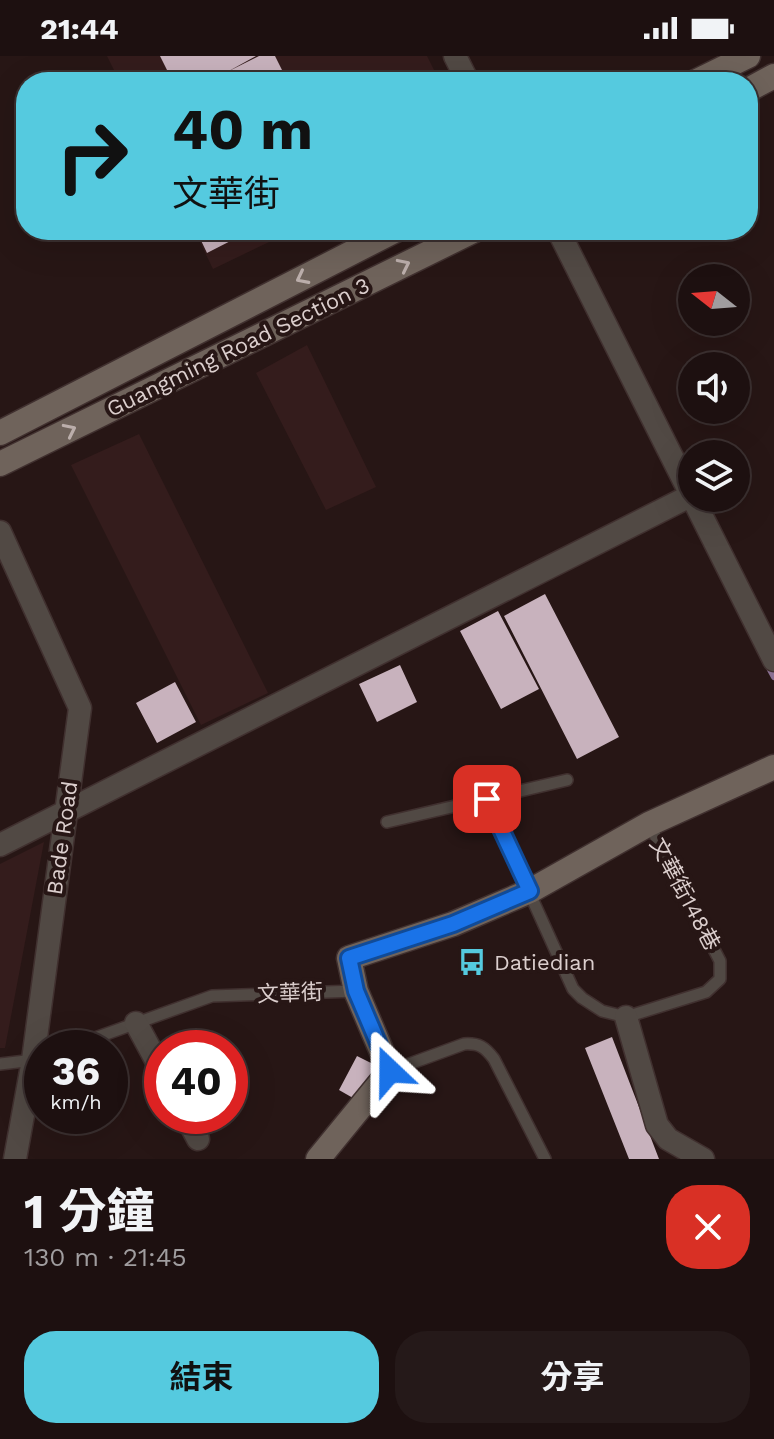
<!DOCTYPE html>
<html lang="zh-TW">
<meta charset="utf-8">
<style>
:root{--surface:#1d1010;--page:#251919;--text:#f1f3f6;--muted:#a09d9f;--line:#3b3030;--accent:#55cadf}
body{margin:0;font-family:"Work Sans","Noto Sans TC",sans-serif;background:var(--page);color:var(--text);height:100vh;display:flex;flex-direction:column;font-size:30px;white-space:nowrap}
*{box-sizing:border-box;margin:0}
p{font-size:26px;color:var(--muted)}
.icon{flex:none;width:44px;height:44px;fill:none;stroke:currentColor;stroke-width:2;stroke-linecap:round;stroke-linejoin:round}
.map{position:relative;height:1103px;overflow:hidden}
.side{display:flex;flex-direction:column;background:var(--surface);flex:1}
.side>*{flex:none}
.guide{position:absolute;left:16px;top:16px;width:742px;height:168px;border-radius:32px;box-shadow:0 8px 32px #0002,0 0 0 2px var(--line);background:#55cadf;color:#111;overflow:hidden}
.needle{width:52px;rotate:287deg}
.fabs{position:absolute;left:678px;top:208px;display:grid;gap:16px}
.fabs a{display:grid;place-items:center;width:72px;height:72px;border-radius:50%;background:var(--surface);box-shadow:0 8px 32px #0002,0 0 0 2px var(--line);font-size:40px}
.speed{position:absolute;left:24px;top:974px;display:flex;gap:16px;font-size:40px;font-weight:700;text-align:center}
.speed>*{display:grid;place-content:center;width:104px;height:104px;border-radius:50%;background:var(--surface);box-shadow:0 8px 32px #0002,0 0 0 2px var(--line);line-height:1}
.speed small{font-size:20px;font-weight:400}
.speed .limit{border:12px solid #d22;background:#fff;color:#111}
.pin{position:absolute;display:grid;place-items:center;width:68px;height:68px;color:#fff;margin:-34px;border-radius:16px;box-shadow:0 4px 12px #0006}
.me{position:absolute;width:88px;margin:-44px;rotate:337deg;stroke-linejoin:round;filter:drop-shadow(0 0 6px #0008)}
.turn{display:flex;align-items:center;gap:28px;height:168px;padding:0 24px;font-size:36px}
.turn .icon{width:104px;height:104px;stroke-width:2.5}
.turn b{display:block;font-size:56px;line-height:68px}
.round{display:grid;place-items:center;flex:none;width:84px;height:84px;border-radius:32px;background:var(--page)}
.head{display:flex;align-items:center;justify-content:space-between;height:136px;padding:0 24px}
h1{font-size:48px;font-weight:700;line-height:60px}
.cta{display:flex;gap:16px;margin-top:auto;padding:16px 24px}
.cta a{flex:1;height:92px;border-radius:32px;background:var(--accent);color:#111;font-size:32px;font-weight:700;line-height:92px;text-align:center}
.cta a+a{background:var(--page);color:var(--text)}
.status{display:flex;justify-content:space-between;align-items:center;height:56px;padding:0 40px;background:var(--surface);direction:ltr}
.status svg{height:22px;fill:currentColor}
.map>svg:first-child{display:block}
.built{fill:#341c1c}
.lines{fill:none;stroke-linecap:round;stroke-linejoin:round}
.stream{stroke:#8a7092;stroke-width:6}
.building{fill:#c8b2bd}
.lane-casing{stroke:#40302f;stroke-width:14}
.street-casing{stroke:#40302f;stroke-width:25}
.secondary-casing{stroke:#40302f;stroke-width:27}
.lane{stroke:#514944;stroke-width:11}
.street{stroke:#514944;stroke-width:22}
.secondary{stroke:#6f635b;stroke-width:24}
.oneway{stroke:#bbaeab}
.route-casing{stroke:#114b97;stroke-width:20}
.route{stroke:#1a73e8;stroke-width:14}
.labels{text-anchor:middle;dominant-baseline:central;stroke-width:8;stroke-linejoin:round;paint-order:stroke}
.street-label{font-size:22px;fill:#dbcecd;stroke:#271615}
.poi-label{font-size:22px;fill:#dbcecd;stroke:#271615;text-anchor:start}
</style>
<div class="status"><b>21:44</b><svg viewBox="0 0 49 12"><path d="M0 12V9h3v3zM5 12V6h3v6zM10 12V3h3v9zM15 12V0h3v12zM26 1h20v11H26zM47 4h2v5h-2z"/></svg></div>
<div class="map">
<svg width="774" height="1103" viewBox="0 0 774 1103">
<rect width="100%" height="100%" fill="#271615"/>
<!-- built -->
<path class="built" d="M 107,0 L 427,0 L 440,26 L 120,26 Z
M 194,174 L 294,174 L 213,213 Z
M 307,289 L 376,431 L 326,454 L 256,317 Z
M 139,378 L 268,637 L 201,669 L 71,409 Z
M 44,786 L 5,992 L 0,992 L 0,808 Z"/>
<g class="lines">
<!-- stream -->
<path class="stream" d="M 768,610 L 774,621"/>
</g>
<!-- building -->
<path class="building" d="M 160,0 L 256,0 L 227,16 L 259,0 L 275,0 L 288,26 L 173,26 Z
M 196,174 L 252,174 L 207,197 Z
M 545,538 L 619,681 L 577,703 L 504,560 Z
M 498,555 L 539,633 L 501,653 L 460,575 Z
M 400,609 L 417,646 L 377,666 L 359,628 Z
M 175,626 L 196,666 L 157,687 L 136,647 Z
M 612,981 L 659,1103 L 629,1103 L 585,992 Z
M 357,1000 L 379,1011 L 360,1046 L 339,1034 Z"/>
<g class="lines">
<!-- lane casing -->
<g class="lane-casing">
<path id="lane" d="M 487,743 L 573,933 L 582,942 L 602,955 L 626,961 L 706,936 L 720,923 L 720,905 L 649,768
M 387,766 L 567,724
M 67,992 L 212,940 L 356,935
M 0,1008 L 34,1004
M 390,1015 L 464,988 C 479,987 485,991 494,1003 L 545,1103"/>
</g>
<!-- street casing -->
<g class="street-casing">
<path id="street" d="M 455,0 L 468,26
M 558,174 L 774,604
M 0,476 L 80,652 L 33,1004 L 15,1103
M 0,789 L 690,440
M 626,961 L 657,1069 L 668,1083 L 703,1103
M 136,967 L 162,1015
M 186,1060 L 198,1083"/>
</g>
<!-- secondary casing -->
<g class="secondary-casing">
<path id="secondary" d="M 695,26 L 748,0
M 748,34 L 774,20
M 0,377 L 396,174
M 0,408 L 475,174
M 318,1103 L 390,1015 L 356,935 L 349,902 L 453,868 L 530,835 L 649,768 L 774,711"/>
</g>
<!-- lane -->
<use href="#lane" class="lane"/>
<!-- street -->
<use href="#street" class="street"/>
<!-- secondary -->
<use href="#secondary" class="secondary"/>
</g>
<!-- one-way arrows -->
<defs><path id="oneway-chevron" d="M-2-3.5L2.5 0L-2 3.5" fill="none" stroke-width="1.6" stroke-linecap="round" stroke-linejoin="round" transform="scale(2)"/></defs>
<g class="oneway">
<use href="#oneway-chevron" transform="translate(404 209) rotate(-26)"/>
<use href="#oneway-chevron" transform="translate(302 222) rotate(153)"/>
<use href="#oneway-chevron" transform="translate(70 374) rotate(-26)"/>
</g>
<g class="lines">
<!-- route casing -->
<g class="route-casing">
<path id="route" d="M 390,1015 L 356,935 L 349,902 L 453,868 L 530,835 L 487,743"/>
</g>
<!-- route -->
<use href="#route" class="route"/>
</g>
<!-- icons -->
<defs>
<g id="bus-bare" transform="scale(2.16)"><path d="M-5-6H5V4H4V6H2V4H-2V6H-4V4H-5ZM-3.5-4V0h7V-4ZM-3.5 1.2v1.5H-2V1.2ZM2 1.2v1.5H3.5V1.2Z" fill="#55cadf" stroke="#271615" stroke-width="2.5" paint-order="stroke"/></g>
</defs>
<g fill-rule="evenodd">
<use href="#bus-bare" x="472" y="906"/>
</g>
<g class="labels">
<!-- street labels -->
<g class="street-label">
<text transform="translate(238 291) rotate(-26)">Guangming Road Section 3</text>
<text transform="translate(62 782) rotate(-82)">Bade Road</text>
<text transform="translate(685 838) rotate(62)">文華街148巷</text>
<text transform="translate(290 937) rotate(-2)">文華街</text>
</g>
<!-- poi labels -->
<g class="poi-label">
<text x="494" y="906">Datiedian</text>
</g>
</g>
</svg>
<div class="fabs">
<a><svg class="needle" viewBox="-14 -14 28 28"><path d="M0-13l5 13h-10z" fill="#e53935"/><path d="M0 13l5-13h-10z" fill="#a09d9f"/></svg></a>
<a><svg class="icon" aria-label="sound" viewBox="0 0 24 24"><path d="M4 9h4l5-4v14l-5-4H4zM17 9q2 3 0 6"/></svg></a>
<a><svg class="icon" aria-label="layers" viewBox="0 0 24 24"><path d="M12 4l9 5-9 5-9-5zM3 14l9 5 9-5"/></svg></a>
</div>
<div class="speed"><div>36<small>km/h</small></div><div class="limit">40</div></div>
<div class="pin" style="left:487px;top:743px;background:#d93025"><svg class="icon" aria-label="arrive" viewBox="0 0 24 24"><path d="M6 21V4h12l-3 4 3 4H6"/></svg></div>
<svg class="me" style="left:390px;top:1015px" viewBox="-20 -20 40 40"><path d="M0-17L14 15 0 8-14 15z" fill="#1a73e8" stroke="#fff" stroke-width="4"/></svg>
<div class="guide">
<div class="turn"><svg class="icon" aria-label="right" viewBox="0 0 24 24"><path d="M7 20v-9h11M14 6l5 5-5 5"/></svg><div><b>40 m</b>文華街</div></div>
</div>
</div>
<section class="side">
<div class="head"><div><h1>1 分鐘</h1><p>130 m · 21:45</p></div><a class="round" style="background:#d93025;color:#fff"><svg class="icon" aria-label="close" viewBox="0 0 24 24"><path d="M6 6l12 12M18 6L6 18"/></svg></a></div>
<div class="cta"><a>結束</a><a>分享</a></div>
</section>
